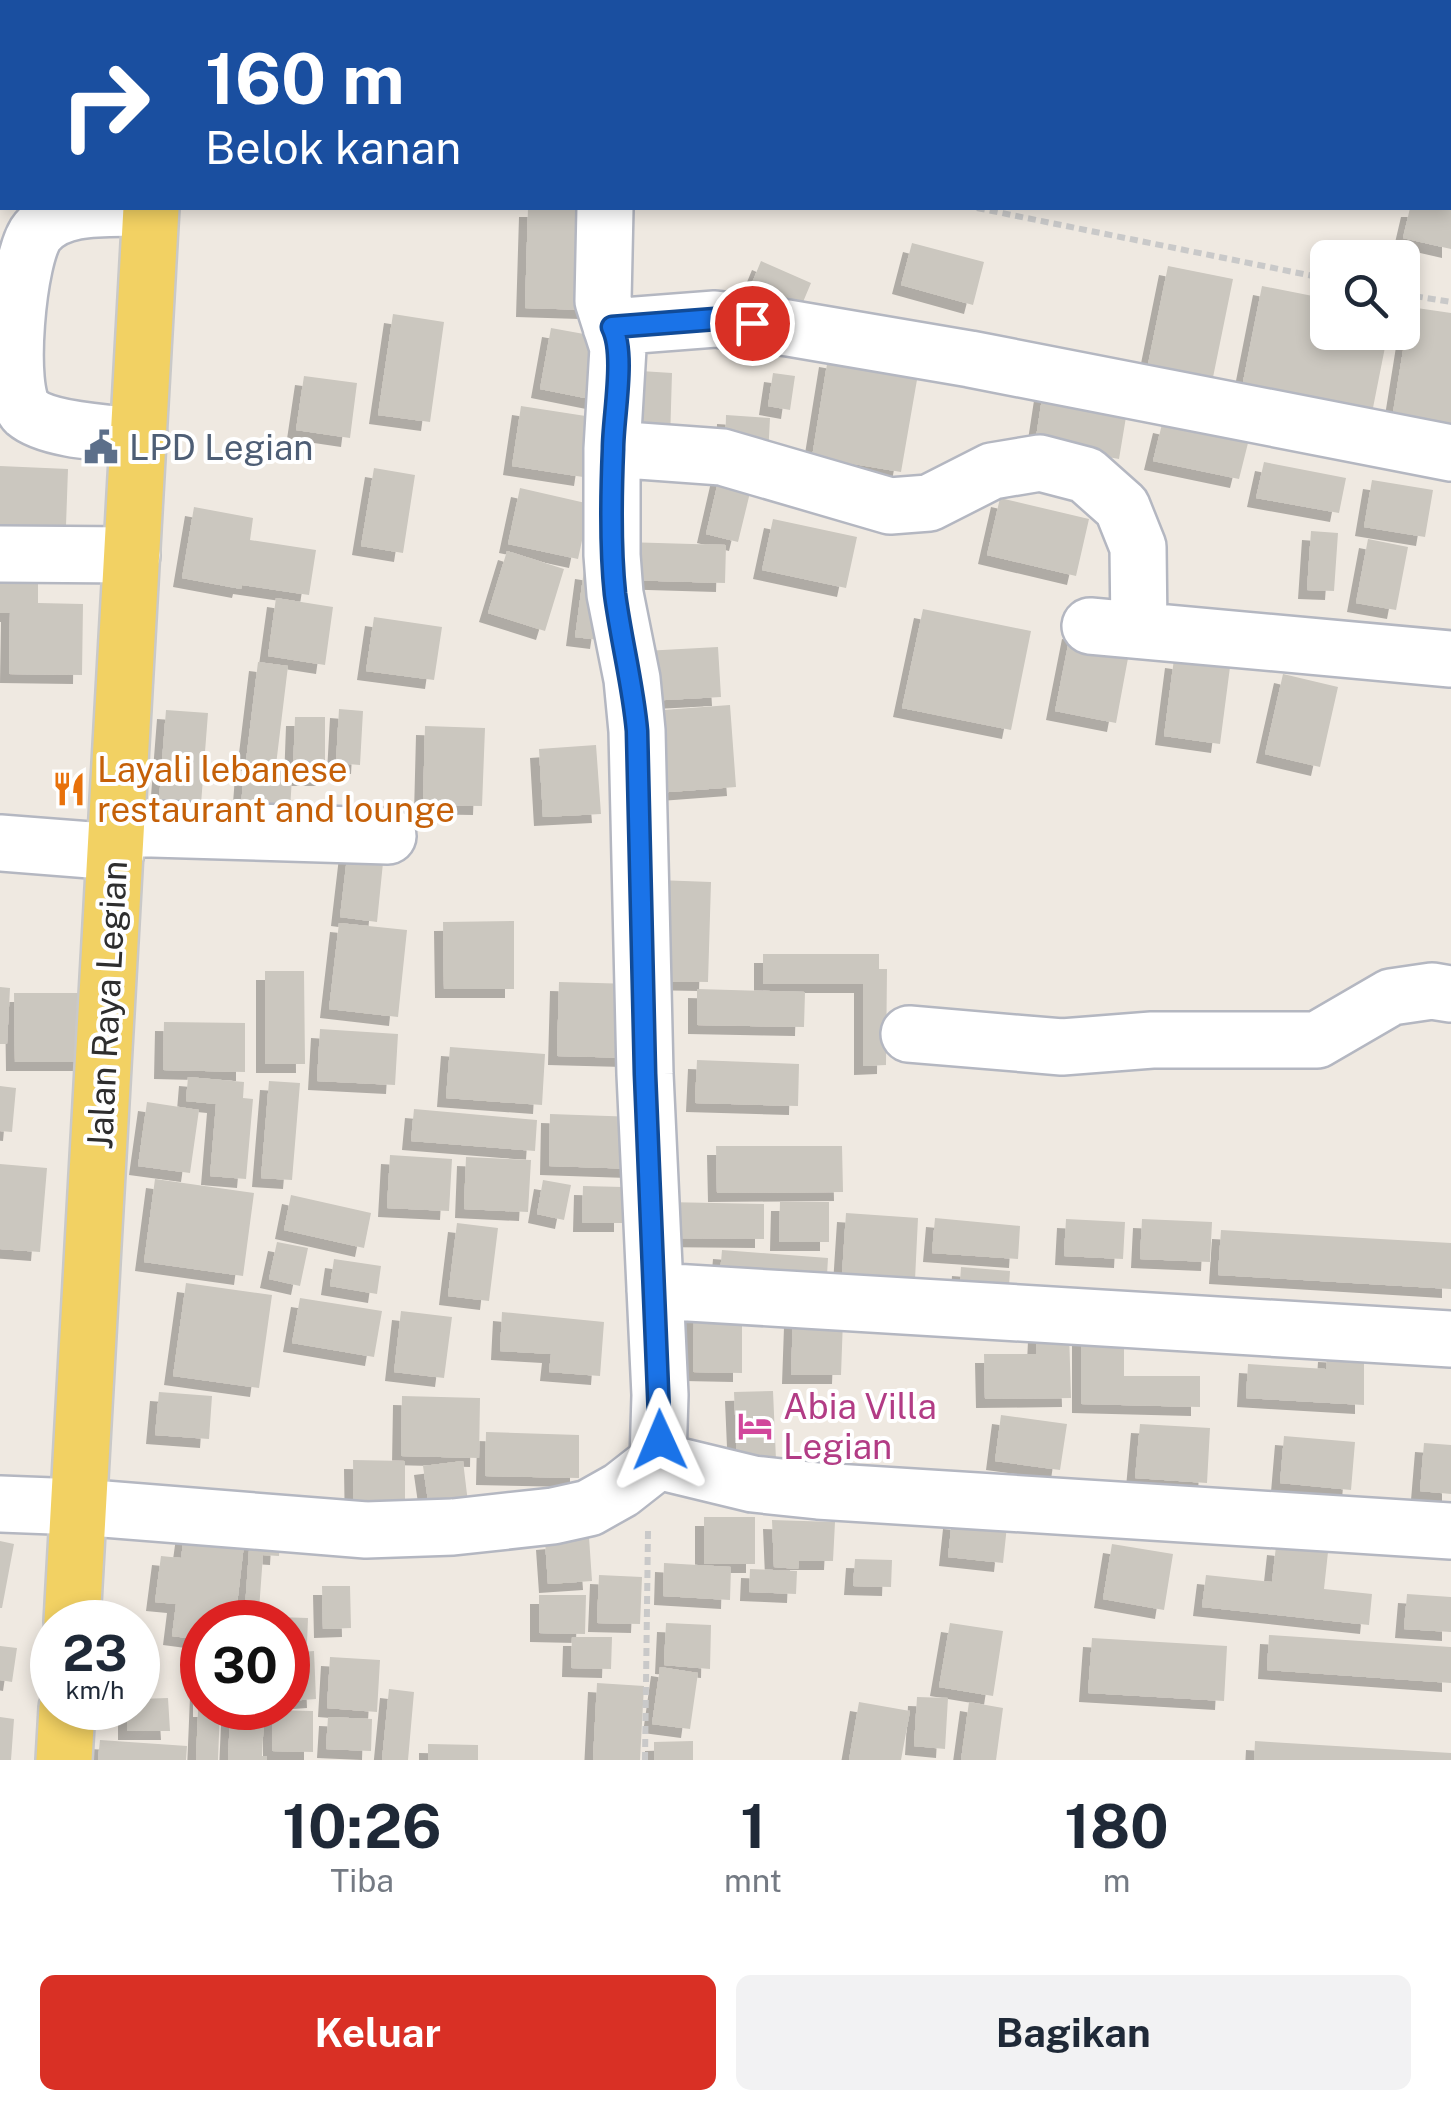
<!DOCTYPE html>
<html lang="id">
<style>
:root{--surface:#fff;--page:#f2f2f3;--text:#1f2937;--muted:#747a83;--accent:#d93025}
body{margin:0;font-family:"Public Sans",sans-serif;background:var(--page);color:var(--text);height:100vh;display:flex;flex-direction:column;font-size:38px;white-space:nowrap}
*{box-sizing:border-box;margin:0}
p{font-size:32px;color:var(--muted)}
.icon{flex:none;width:55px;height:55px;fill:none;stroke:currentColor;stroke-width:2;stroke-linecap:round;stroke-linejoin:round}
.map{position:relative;height:1760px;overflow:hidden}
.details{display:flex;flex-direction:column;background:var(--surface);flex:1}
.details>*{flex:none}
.top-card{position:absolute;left:0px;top:0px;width:1452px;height:210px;box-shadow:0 5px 15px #0003;background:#1a4fa0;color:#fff;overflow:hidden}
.fabs{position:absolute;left:1310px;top:240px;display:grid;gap:20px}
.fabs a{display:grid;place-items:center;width:110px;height:110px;border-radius:15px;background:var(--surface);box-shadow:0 5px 15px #0003;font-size:50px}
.speed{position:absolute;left:30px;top:1600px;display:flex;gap:20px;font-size:50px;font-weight:700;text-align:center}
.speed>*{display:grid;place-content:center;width:130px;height:130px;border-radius:50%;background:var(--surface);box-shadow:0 5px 15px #0003;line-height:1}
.speed small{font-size:25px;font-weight:400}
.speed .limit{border:15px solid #d22;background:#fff;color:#111}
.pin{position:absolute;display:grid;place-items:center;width:85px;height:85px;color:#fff;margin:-42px;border:5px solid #fff;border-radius:50%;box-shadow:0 2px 10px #0007}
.me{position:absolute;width:110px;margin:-55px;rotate:359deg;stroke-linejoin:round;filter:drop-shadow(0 0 8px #0008)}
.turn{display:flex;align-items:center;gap:35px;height:210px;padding:0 40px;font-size:45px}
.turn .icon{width:130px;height:130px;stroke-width:2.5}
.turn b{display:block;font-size:70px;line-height:85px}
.eta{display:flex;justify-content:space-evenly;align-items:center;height:170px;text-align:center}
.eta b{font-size:60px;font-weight:700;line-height:70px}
.primary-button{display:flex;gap:20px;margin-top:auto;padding:20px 40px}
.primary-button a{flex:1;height:115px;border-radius:15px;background:var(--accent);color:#fff;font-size:40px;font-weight:700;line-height:115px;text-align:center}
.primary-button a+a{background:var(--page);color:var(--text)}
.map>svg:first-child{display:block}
.building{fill:#cbc7bf;filter:url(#shadow)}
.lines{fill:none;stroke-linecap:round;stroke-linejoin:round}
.minor-casing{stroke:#b4b7c1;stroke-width:60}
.major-casing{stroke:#c9c9c9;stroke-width:60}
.path{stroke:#c9c9c9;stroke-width:6;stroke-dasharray:8 5;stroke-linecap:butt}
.minor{stroke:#fff;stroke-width:55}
.major{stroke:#f2d163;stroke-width:55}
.route-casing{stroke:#114b97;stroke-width:25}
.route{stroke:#1a73e8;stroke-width:18}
.labels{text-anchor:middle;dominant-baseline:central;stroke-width:8;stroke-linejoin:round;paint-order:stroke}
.service-label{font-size:35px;fill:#4e5e75;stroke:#fff;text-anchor:start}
.food-label{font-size:35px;fill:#c56008;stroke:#fff;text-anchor:start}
.street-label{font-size:35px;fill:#2e2e2e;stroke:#fff}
.hotel-label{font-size:35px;fill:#b23c85;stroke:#fff;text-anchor:start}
</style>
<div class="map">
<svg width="1451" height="1760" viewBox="0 0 1451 1760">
<defs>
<filter id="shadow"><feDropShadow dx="-9" dy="9" stdDeviation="0" flood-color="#0004"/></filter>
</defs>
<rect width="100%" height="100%" fill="#efe9e1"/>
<!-- building -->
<path class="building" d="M 528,208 L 591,208 L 588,310 L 525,308 Z
M 1410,208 L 1451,208 L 1451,249 L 1403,238 Z
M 912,243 L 984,262 L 973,305 L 901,285 Z
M 761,261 L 811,283 L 795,321 L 745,300 Z
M 1168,266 L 1233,279 L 1209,397 L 1144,384 Z
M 1262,286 L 1328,299 L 1328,332 L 1388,332 L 1370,423 L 1240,397 Z
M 1410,307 L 1451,313 L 1451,435 L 1391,425 Z
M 393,314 L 444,322 L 430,422 L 378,415 Z
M 551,328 L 606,338 L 595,400 L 540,389 Z
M 828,358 L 918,374 L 901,472 L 812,457 Z
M 625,370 L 672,373 L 670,441 L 623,439 Z
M 773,373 L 795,376 L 790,410 L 768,406 Z
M 304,376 L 357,383 L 350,438 L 296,430 Z
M 1044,385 L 1129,399 L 1119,459 L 1035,444 Z
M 521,406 L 592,417 L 583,477 L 512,466 Z
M 726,415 L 770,418 L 768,456 L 725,453 Z
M 1162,424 L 1248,443 L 1239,479 L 1153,461 Z
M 723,460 L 756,468 L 738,542 L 706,534 Z
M 1264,462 L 1346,478 L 1339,513 L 1256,498 Z
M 0,466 L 68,469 L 66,526 L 0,524 Z
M 374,468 L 415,475 L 403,553 L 361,546 Z
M 1372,480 L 1433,490 L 1425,537 L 1364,527 Z
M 520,488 L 590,504 L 578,559 L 508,544 Z
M 1000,498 L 1089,519 L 1076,576 L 987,555 Z
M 194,507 L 253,518 L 250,540 L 316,550 L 309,595 L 242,585 L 241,589 L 182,578 Z
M 773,519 L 857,537 L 846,588 L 762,570 Z
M 1311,531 L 1338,533 L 1334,591 L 1307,590 Z
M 1368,539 L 1408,547 L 1396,610 L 1356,603 Z
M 624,542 L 726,545 L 725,583 L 623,580 Z
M 507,551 L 564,569 L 545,631 L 488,613 Z
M 0,562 L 38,563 L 38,603 L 83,604 L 82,675 L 9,674 L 10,613 L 0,613 Z
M 584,570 L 609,574 L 599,640 L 575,637 Z
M 276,598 L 333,607 L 325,665 L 268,656 Z
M 923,609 L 1031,631 L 1011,730 L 902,708 Z
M 374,617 L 442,627 L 434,680 L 366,671 Z
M 1071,630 L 1131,642 L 1116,723 L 1055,711 Z
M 718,647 L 721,697 L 647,701 L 644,651 Z
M 1174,659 L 1230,667 L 1220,744 L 1164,736 Z
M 258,662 L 288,666 L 276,765 L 246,761 Z
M 1283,674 L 1338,687 L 1320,767 L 1265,754 Z
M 730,705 L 736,787 L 656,793 L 650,711 Z
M 339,709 L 363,711 L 360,765 L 336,763 Z
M 166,710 L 208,713 L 201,804 L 159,800 Z
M 295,717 L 325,717 L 325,777 L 292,777 L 290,810 L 241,807 L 244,768 L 293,772 Z
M 425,726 L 485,728 L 482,806 L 423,805 Z
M 596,745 L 601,814 L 543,817 L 539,749 Z
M 349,840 L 385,843 L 377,922 L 340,917 Z
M 657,880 L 711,882 L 708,982 L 654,981 Z
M 514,921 L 514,989 L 444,989 L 443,922 Z
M 339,923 L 407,930 L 398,1017 L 329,1009 Z
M 763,954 L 879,954 L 879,969 L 887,969 L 886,1065 L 863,1066 L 863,984 L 763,984 Z
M 265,971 L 304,971 L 305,1064 L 265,1064 Z
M 559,982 L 634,984 L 632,1058 L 557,1056 Z
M 0,987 L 10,988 L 7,1044 L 0,1044 Z
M 697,989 L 805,992 L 804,1027 L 697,1025 Z
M 14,993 L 83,993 L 84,1062 L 15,1062 Z
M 164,1022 L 245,1023 L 245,1072 L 163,1070 Z
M 320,1029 L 398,1034 L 395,1085 L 317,1081 Z
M 450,1047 L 545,1054 L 542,1105 L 446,1098 Z
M 697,1060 L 799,1064 L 798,1106 L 695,1103 Z
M 188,1077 L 244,1082 L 243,1098 L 253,1099 L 246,1179 L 210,1176 L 216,1104 L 186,1101 Z
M 269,1081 L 300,1083 L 292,1180 L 261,1178 Z
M 0,1086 L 16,1088 L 12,1132 L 0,1131 Z
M 147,1102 L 199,1110 L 190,1173 L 138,1166 Z
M 414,1109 L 537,1120 L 535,1151 L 411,1141 Z
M 550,1114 L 637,1117 L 636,1169 L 549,1166 Z
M 716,1146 L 842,1146 L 843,1192 L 717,1193 Z
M 390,1155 L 452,1159 L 449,1211 L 387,1208 Z
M 466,1157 L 531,1160 L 528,1212 L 464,1209 Z
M 0,1164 L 47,1168 L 40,1252 L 0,1249 Z
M 155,1179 L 254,1193 L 243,1276 L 144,1262 Z
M 543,1180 L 571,1185 L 564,1220 L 537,1214 Z
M 583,1186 L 623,1187 L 623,1223 L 582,1223 Z
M 291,1195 L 371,1213 L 364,1248 L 284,1230 Z
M 665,1202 L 764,1204 L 764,1239 L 664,1238 Z
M 780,1202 L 829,1202 L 829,1242 L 779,1242 Z
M 846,1213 L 918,1218 L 915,1280 L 842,1275 Z
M 935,1218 L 1020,1226 L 1018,1259 L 932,1253 Z
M 1066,1219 L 1125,1222 L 1123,1259 L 1064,1256 Z
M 1142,1219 L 1212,1222 L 1210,1262 L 1140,1259 Z
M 457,1223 L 498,1228 L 489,1301 L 448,1296 Z
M 1221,1230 L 1451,1243 L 1451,1289 L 1218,1275 Z
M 277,1242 L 308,1248 L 300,1286 L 269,1279 Z
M 722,1250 L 828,1258 L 826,1293 L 719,1286 Z
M 334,1259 L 381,1266 L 377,1294 L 330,1286 Z
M 961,1267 L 1010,1271 L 1008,1301 L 959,1297 Z
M 186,1283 L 272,1295 L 259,1388 L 173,1376 Z
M 300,1298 L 382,1311 L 374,1357 L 292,1343 Z
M 401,1311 L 452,1317 L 444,1378 L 394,1372 Z
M 502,1312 L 604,1322 L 600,1376 L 549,1372 L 551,1354 L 500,1351 Z
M 694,1313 L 742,1314 L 742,1373 L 693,1372 Z
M 793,1318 L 843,1319 L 841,1375 L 791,1375 Z
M 1069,1331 L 1071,1398 L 985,1399 L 984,1354 L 1036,1354 L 1037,1332 Z
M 1081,1336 L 1124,1337 L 1124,1376 L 1200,1376 L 1200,1407 L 1081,1404 Z
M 1327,1353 L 1364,1355 L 1364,1405 L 1246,1398 L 1248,1364 L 1326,1369 Z
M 773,1391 L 776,1460 L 737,1462 L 734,1392 Z
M 159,1392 L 212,1396 L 209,1439 L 155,1435 Z
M 402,1396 L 480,1398 L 479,1458 L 401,1456 Z
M 1001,1415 L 1067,1424 L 1060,1470 L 995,1461 Z
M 1140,1424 L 1210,1428 L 1207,1483 L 1135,1478 Z
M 486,1432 L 579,1435 L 579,1478 L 485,1476 Z
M 1284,1436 L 1355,1442 L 1351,1490 L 1280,1483 Z
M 1424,1443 L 1451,1445 L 1451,1494 L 1420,1491 Z
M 353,1460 L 405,1461 L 405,1523 L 354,1523 Z
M 463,1461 L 469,1511 L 430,1515 L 423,1466 Z
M 704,1517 L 755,1517 L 755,1564 L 704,1564 Z
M 772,1520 L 835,1522 L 833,1561 L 799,1561 L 798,1569 L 774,1567 Z
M 952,1520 L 1007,1526 L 1003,1563 L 948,1557 Z
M 185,1529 L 245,1536 L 235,1622 L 202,1622 L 202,1640 L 172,1636 L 176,1604 L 155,1602 L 161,1556 L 181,1558 Z
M 250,1536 L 280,1538 L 279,1556 L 263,1555 L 259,1610 L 267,1610 L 266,1622 L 244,1622 Z
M 589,1537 L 592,1581 L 548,1584 L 545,1541 Z
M 0,1541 L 14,1544 L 2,1608 L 0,1608 Z
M 1112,1544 L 1173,1554 L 1164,1610 L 1103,1599 Z
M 1276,1546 L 1328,1552 L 1324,1589 L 1372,1594 L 1369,1625 L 1202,1607 L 1206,1575 L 1272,1582 Z
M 855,1559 L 892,1560 L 891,1587 L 853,1586 Z
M 664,1563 L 731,1567 L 730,1600 L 663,1596 Z
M 750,1569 L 797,1571 L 796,1594 L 749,1592 Z
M 599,1575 L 642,1577 L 640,1624 L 597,1623 Z
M 322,1586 L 350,1586 L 351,1628 L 323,1629 Z
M 1407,1594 L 1451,1597 L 1451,1632 L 1404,1629 Z
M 539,1595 L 586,1595 L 585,1634 L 539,1633 Z
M 277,1617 L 308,1618 L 307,1644 L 288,1642 L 288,1622 L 277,1622 Z
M 666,1623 L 711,1625 L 710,1669 L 664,1665 Z
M 950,1623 L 1003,1631 L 993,1696 L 939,1687 Z
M 1269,1635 L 1451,1647 L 1451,1683 L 1267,1670 Z
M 572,1637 L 612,1637 L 611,1669 L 571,1668 Z
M 1092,1638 L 1227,1646 L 1224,1701 L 1088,1693 Z
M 0,1646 L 17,1648 L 12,1682 L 0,1680 Z
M 314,1651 L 316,1699 L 288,1701 L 288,1653 Z
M 330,1657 L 380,1660 L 377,1712 L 327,1708 Z
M 660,1667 L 698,1673 L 690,1729 L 652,1724 Z
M 597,1683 L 644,1686 L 640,1760 L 593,1760 Z
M 199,1688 L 202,1688 L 202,1708 L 220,1708 L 218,1760 L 196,1760 Z
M 389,1689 L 414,1692 L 408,1760 L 382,1760 Z
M 917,1697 L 948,1698 L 945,1749 L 914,1746 Z
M 168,1698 L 170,1731 L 127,1731 L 127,1708 L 138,1708 L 138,1699 Z
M 859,1702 L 910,1711 L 901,1760 L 849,1760 Z
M 969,1702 L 1003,1708 L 996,1760 L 961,1760 Z
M 272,1710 L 313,1711 L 313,1752 L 272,1751 Z
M 230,1716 L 264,1718 L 262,1756 L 267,1756 L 267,1760 L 228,1760 Z
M 0,1717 L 14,1719 L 11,1760 L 0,1760 Z
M 328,1717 L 372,1719 L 371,1751 L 326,1749 Z
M 100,1740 L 187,1746 L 186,1760 L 98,1760 Z
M 693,1741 L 693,1760 L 654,1760 L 654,1742 Z
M 1255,1741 L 1451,1753 L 1451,1760 L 1254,1760 Z
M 428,1744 L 478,1745 L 478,1760 L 428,1760 Z"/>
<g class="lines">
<!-- minor casing -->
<g class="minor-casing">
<path id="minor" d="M 636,2 L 636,0
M 0,116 L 2,117
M 1450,135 L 1451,136
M 611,327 L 715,319 L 788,328 L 970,359 L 1451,453
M 139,436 C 110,433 48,431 26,412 C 5,393 18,254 37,232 C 60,204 107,209 139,208
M 612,449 L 722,457 L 890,506 L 929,503 L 992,471 L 1040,463 L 1086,475 L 1122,507 L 1138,547 L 1139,630
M 0,554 L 132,555
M 1090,626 L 1451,659
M 117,828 L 388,836
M 0,843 L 116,852
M 909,1034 L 1062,1047 L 1152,1040 L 1317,1040 L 1391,997 L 1432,991 L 1451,994
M 655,1291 L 1451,1339
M 658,1461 L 753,1484 L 818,1491 L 1451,1531
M 0,1504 L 79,1507 L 366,1530 L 453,1527 L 553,1516 L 589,1508 L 621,1490 L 658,1461 L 660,1395 L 645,1074 L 637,731 L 632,679 L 615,594 L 612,555 L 612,449 L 618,348 L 603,301 L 605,208"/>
</g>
<!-- major casing -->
<g class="major-casing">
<path id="major" d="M 163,2 L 163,0
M 72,1622 L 151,208
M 64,1760 L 67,1708"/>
</g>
<!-- path -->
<path class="path" d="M 977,208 L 1328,279
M 1402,294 L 1451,302
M 645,1760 L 648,1531"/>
<!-- minor -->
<use href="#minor" class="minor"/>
<!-- major -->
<use href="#major" class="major"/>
</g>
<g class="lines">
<!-- route casing -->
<g class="route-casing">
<path id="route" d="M 660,1440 L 645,1074 L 637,731 C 633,685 621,640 615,594 C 610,547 611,497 613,449 C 613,417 626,354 612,327 L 715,319 L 752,323"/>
</g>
<!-- route -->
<use href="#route" class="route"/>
</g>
<!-- icons -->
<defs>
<g id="civic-bare" transform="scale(2.7)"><path d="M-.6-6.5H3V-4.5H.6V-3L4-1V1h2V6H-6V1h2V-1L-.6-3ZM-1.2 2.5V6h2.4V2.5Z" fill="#5c6f8a" stroke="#fff" stroke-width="2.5" paint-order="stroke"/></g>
<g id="restaurant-bare" transform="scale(2.7)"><path d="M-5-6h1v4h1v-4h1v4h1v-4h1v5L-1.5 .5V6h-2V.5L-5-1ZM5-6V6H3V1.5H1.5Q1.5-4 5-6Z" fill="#e8710a" stroke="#fff" stroke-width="2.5" paint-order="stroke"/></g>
<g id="hotel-bare" transform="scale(2.7)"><path d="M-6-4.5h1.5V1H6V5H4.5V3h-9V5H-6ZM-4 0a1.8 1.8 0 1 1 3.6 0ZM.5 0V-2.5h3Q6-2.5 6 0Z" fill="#d1479c" stroke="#fff" stroke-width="2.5" paint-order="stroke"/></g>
</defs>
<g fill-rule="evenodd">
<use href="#civic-bare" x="101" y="447"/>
<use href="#restaurant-bare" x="69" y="789"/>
<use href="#hotel-bare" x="755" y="1426"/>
</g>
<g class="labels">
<!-- service labels -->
<g class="service-label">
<text x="129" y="447">LPD Legian</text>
</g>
<!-- food labels -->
<g class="food-label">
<text x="97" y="769">Layali lebanese<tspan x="97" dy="40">restaurant and lounge</tspan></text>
</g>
<!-- street labels -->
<g class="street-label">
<text transform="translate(107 1005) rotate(-87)">Jalan Raya Legian</text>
</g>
<!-- hotel labels -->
<g class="hotel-label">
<text x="783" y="1406">Abia Villa<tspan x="783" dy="40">Legian</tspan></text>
</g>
</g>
</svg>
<div class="fabs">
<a><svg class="icon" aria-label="search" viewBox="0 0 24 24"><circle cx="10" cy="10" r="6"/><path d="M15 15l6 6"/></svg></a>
</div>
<div class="speed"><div>23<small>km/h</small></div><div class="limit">30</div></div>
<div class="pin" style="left:752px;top:323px;background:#d93025"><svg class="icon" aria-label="arrive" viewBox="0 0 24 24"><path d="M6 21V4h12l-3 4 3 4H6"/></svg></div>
<svg class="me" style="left:660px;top:1440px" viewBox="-20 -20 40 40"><path d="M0-17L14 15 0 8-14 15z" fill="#1a73e8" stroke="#fff" stroke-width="4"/></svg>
<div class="top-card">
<div class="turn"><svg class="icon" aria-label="right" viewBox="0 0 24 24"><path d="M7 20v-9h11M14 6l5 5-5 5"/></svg><div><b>160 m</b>Belok kanan</div></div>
</div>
</div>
<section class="details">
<div class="eta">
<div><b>10:26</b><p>Tiba</p></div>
<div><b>1</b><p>mnt</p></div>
<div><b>180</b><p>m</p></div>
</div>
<div class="primary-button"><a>Keluar</a><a>Bagikan</a></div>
</section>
